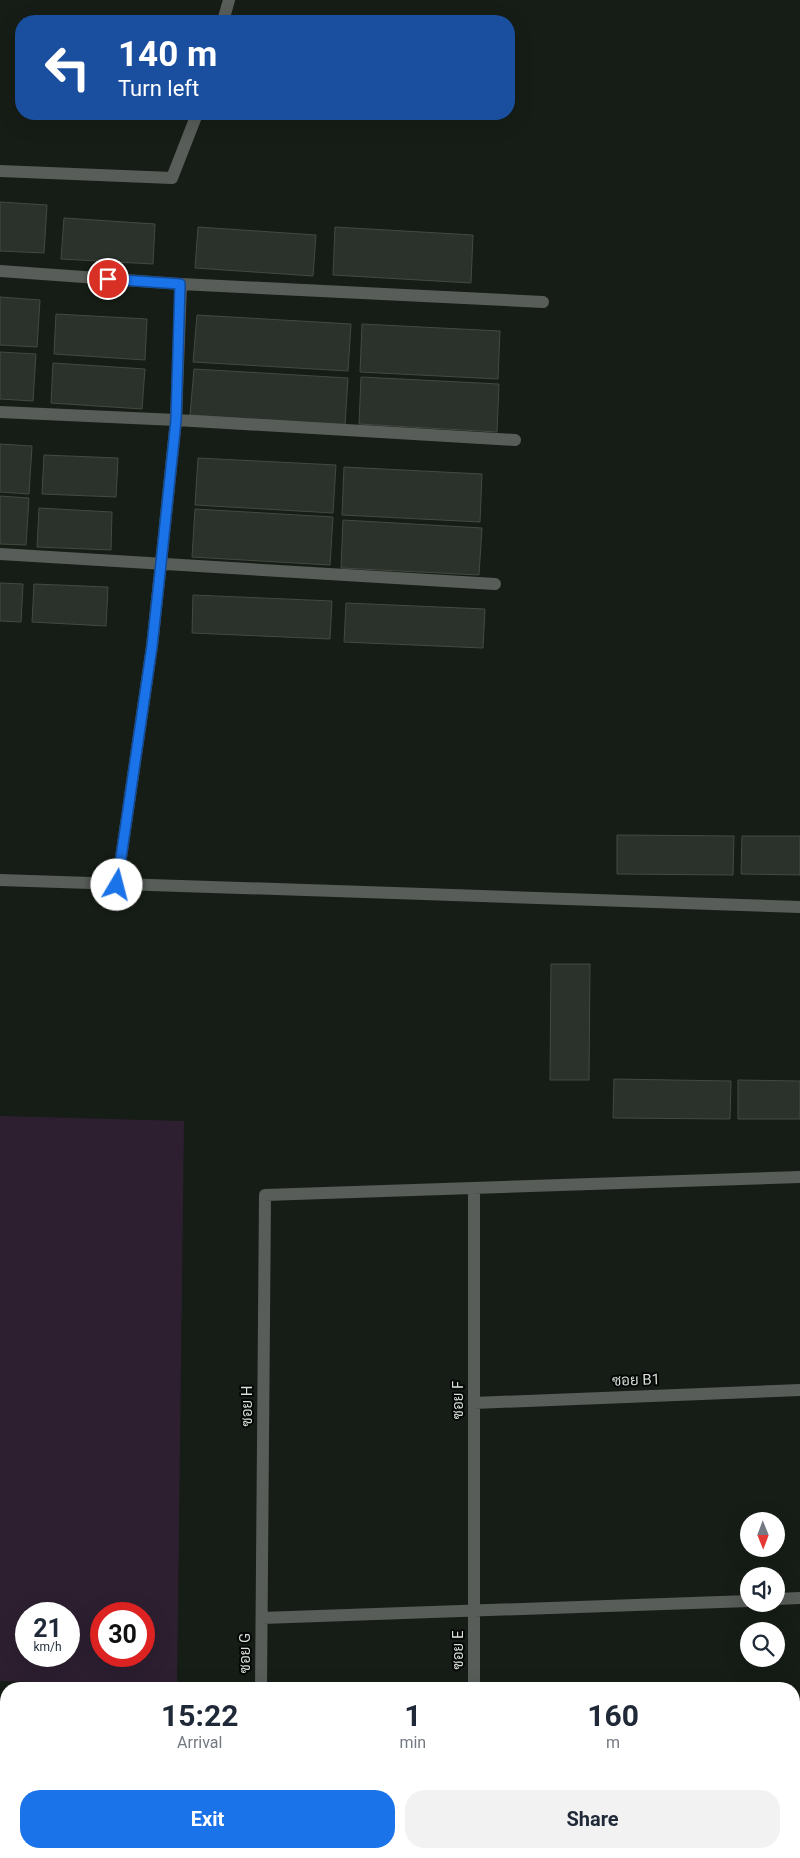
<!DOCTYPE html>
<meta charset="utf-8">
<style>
:root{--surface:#fff;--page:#f2f2f3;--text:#1f2937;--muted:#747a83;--accent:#1a73e8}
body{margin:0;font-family:Roboto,Sarabun,sans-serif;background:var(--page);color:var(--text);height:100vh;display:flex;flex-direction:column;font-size:19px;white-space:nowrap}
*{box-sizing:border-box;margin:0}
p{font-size:16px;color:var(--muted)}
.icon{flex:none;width:28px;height:28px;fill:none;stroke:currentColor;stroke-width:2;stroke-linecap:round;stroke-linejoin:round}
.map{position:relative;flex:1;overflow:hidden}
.side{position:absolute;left:0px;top:1682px;width:800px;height:176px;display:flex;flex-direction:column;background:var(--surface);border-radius:20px 20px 0 0;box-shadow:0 5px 20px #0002}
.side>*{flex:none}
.banner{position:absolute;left:15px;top:15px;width:500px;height:105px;border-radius:20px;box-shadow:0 5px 20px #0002;background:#1a4fa0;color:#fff;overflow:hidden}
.needle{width:32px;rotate:179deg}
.buttons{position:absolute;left:740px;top:1512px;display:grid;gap:10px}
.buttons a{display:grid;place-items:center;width:45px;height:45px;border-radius:50%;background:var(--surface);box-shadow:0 5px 20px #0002;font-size:25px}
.speed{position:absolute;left:15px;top:1602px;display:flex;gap:10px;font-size:25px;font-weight:700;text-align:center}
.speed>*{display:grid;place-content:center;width:65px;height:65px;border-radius:50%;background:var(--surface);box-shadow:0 5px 20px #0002;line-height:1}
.speed small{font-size:12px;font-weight:400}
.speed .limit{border:8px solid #d22;background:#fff;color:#111}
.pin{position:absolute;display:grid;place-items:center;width:42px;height:42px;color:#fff;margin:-21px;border:2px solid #fff;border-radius:50%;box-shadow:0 1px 5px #0007}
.me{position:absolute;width:55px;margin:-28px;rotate:8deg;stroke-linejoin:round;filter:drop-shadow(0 0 4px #0008)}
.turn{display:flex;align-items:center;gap:18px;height:105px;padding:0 20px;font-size:22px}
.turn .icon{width:65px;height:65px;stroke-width:2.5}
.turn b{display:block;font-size:35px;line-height:42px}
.eta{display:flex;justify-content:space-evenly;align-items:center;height:85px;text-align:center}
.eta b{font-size:30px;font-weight:700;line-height:35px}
.cta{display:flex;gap:10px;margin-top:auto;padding:10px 20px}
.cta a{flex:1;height:58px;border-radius:20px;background:var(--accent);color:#fff;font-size:20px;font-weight:700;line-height:58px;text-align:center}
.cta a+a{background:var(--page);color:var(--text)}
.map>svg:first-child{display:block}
.green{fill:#2d1f30;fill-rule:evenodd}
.building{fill:#2a322b;stroke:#424a42}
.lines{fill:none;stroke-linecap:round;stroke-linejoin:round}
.street{stroke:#595d59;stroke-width:12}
.route-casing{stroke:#114b97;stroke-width:12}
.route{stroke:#1a73e8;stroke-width:9}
.labels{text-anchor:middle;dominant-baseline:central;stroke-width:4;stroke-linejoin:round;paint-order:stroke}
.street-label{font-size:15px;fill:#d9ded9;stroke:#040705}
</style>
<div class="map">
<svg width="800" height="1858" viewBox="0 0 800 1858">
<rect width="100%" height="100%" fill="#161d16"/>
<!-- green -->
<path class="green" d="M 0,1116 L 184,1121 L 177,1686 L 0,1681 ZM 26,1614 L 69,1614 L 69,1656 L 26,1656 ZM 101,1614 L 144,1614 L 144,1656 L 101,1656 Z"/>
<!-- building -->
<path class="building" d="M 0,202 L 47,205 L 44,253 L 0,251 Z
M 64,218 L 155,224 L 153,264 L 61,259 Z
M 198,227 L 316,235 L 313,276 L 195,268 Z
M 335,227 L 473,235 L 471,283 L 333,275 Z
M 0,297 L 40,300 L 37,347 L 0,345 Z
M 56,314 L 147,319 L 145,360 L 54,354 Z
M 197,315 L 351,324 L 348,371 L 193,362 Z
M 362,324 L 500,331 L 498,379 L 360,372 Z
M 0,352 L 36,354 L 33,401 L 0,399 Z
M 53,363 L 145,369 L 142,409 L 51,403 Z
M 194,369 L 348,378 L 345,425 L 190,415 Z
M 361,377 L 499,384 L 497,432 L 359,424 Z
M 0,444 L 32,446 L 29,494 L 0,492 Z
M 44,455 L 118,458 L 116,497 L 42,494 Z
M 198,458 L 336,465 L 333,513 L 195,505 Z
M 344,467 L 482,474 L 480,522 L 342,515 Z
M 0,496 L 29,498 L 26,545 L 0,544 Z
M 39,508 L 112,512 L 111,550 L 37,547 Z
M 195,509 L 333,517 L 330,565 L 192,557 Z
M 343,520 L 482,528 L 479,575 L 341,568 Z
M 0,583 L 23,584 L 21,622 L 0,621 Z
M 34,584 L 108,587 L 106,626 L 32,622 Z
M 193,595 L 332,601 L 330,639 L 192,633 Z
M 346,603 L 485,609 L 483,648 L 344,642 Z
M 617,835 L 734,836 L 733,875 L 617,874 Z
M 742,836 L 800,836 L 800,875 L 741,874 Z
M 551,964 L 590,964 L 589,1080 L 550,1080 Z
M 614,1079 L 731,1081 L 730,1119 L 613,1118 Z
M 738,1080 L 800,1081 L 800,1119 L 738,1119 Z"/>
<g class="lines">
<!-- street -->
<path class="street" d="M 223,21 L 229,0
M 0,171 L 172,178 L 197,114
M 0,271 L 181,284 L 543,302
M 0,412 L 176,420 L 515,440
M 0,554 L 495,584
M 0,880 C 267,890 533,896 800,907
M 117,885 L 152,646 L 161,563 L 176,420 L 181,284
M 474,1403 L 800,1390
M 776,1599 L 800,1598
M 262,1618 L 749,1601
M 261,1689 L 265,1195 L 800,1177
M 474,1689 L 474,1188
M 794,1800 L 800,1800
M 475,1852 L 475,1858
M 634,1852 L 635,1858
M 260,1858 L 260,1852"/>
</g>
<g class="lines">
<!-- route casing -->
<g class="route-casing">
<path id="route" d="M 108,279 L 180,284 L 176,420 L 161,563 L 152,646 L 117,885"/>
</g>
<!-- route -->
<use href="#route" class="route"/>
</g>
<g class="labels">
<!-- street labels -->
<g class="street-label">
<text transform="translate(636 1380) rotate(-2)">ซอย B1</text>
<text transform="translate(458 1400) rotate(-90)">ซอย F</text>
<text transform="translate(247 1406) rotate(-90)">ซอย H</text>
<text transform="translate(458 1650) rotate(-90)">ซอย E</text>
<text transform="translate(245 1653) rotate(-90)">ซอย G</text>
</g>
</g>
</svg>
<div class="buttons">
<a><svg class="needle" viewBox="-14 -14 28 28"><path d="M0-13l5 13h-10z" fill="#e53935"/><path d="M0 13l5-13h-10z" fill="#747a83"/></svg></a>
<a><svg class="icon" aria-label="sound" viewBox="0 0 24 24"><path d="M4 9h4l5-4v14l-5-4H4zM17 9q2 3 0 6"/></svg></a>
<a><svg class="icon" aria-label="search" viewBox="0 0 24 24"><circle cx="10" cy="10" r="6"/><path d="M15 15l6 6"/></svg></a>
</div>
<div class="speed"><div>21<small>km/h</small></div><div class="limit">30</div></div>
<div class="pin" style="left:108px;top:279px;background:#d93025"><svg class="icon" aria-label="arrive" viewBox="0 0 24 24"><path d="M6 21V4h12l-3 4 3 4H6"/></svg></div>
<svg class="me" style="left:117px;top:885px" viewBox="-20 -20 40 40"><circle r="19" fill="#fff"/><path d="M0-13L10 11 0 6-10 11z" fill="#1a73e8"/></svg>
<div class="banner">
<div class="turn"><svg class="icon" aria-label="left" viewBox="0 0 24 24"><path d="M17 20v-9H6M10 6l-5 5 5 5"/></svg><div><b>140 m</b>Turn left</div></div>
</div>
<section class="side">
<div class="eta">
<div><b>15:22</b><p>Arrival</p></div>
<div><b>1</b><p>min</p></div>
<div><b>160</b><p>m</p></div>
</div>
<div class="cta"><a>Exit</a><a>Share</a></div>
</section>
</div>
